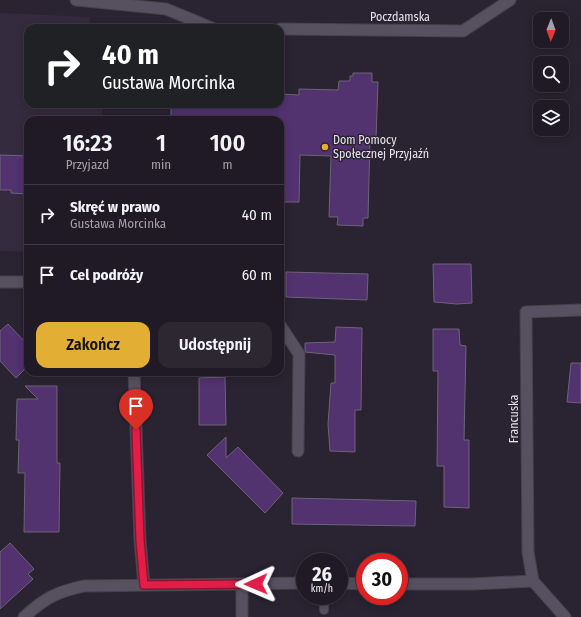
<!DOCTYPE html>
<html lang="pl">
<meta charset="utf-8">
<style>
:root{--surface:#201a26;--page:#2d2732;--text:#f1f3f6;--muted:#a2a1a7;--line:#3d3843;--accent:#e3ae34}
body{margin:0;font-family:"Fira Sans Condensed",sans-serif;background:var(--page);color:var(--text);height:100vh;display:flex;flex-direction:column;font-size:15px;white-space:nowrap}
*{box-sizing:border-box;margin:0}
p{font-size:13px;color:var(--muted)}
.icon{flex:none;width:22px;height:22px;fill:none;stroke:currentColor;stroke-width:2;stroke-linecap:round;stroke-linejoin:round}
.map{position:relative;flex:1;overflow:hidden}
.sheet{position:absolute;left:24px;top:116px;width:260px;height:260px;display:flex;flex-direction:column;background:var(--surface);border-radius:12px;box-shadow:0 2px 10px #0003,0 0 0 1px var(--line)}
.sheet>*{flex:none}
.guide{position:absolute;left:24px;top:24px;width:260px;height:84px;border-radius:12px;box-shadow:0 2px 10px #0003,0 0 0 1px var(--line);background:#202124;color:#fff;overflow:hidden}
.needle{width:26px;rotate:181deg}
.tools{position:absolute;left:533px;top:12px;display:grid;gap:8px}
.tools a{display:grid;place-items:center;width:36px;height:36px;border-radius:8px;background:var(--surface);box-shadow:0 2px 10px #0003,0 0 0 1px var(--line);font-size:20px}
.speed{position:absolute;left:296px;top:553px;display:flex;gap:8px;font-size:20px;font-weight:700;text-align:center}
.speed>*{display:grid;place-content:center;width:52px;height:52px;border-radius:50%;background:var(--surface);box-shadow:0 2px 10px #0003,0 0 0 1px var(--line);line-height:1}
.speed small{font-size:10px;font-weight:400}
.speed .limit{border:6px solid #d22;background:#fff;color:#111}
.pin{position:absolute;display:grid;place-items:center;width:34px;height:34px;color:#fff;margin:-41px -17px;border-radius:50% 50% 50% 0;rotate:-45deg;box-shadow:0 0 4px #0007}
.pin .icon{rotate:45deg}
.me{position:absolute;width:44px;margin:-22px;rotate:269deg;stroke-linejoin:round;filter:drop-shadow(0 0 3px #0008)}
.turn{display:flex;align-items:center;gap:14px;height:84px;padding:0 12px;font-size:18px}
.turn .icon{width:52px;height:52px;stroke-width:2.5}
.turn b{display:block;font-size:28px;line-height:34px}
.eta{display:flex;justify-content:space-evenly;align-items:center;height:68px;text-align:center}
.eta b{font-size:24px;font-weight:600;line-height:28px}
.primary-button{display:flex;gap:8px;margin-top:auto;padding:8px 12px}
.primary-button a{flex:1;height:46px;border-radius:12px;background:var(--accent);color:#111;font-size:16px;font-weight:600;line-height:46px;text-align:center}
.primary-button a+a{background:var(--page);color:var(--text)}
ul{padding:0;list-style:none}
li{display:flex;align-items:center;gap:12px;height:60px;padding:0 12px;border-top:1px solid var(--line)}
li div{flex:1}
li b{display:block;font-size:15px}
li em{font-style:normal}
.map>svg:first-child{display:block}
.built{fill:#352b3f}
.building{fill:#533270;stroke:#6c6476}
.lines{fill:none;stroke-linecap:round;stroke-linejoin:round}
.service-casing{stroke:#46404c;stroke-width:10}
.minor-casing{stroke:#46404c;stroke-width:13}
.service{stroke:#575060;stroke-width:8}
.minor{stroke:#575060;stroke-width:11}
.route-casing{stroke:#92132f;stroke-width:10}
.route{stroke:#e11d48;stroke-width:7}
.poi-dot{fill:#e3ae34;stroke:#2a2332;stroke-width:1.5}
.labels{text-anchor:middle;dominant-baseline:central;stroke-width:3;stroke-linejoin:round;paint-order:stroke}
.street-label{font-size:12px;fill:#e7e3ed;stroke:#2a2332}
.poi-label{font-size:12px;fill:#e7e3ed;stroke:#2a2332;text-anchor:start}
</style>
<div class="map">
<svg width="581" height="617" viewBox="0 0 581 617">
<rect width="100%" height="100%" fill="#2a2332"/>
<!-- built -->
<path class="built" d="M 0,13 L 90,17 L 89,28 L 28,28 L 28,104 L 103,104 L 102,120 L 28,120 L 28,252 L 0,251 Z"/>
<!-- building -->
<path class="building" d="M 353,73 L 372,73 L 372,82 L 378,82 L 376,139 L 370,139 L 368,218 L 363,218 L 363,226 L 337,225 L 338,217 L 329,217 L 331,156 L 300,155 L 299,202 L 280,202 L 280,120 L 171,120 L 171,104 L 280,104 L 280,94 L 299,95 L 299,89 L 338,90 L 339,81 L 350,81 L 350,76 L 353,76 Z
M 0,155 L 28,156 L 28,194 L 11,193 L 11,190 L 0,190 Z
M 433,264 L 471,264 L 472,303 L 457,304 L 434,302 Z
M 286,272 L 368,274 L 367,300 L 286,297 Z
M 8,324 L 28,345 L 28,366 L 16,378 L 0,361 L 0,331 Z
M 336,327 L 362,328 L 361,410 L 355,410 L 355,452 L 330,451 L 328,424 L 331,383 L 335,383 L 335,355 L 305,352 L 305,343 L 335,342 Z
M 433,329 L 459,329 L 460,345 L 466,346 L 464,440 L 469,440 L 469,508 L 444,507 L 444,466 L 437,466 L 438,371 L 433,371 Z
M 571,363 L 581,363 L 581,403 L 567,402 Z
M 225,377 L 226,425 L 199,425 L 199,378 Z
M 25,386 L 57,386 L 57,463 L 60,463 L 59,532 L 24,532 L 25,473 L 18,473 L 19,440 L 16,440 L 17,399 L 38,399 Z
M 226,437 L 226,458 L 238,447 L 283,493 L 265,513 L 207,455 Z
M 292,498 L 416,501 L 415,526 L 292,524 Z
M 10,543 L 34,569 L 28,574 L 33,579 L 0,609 L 0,552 Z"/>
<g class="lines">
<!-- service casing -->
<g class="service-casing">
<path id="service" d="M 324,610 L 324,596"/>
</g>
<!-- minor casing -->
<g class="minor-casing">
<path id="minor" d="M 76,0 L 166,9 L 212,28
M 280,29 L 463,31 L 510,0
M 0,282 L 28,282
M 280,325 L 299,354 L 298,451
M 134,372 L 140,540 L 144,585
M 339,583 L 365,584
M 399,584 L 472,584 L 533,581
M 24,617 C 45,598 56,592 84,586 L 305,583
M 242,617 L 242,585
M 565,617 L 533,581 L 528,552 L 526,312 L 581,310"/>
</g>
<!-- service -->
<use href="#service" class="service"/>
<!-- minor -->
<use href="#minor" class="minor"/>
</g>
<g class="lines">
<!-- route casing -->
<g class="route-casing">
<path id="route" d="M 136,430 L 140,540 L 144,585 L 256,584"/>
</g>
<!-- route -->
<use href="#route" class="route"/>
</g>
<!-- markers -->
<circle class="poi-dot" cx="325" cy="147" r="4"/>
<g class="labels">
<!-- street labels -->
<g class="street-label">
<text x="400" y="17">Poczdamska</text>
<text transform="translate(514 419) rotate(-90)">Francuska</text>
</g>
<!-- poi labels -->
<g class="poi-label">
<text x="333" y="140">Dom Pomocy<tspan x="333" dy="14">Społecznej Przyjaźń</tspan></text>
</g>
</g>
</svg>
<div class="tools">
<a><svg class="needle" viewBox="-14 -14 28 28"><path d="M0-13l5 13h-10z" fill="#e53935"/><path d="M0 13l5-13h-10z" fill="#a2a1a7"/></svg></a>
<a><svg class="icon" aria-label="search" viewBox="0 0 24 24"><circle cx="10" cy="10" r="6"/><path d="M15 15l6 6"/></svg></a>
<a><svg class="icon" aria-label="layers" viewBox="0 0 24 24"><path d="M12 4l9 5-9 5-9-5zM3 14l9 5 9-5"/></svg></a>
</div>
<div class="speed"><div>26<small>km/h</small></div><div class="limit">30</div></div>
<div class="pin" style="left:136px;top:430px;background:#d93025"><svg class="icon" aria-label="arrive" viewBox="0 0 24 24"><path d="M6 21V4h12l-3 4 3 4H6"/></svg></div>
<svg class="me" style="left:256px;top:584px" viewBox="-20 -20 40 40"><path d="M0-17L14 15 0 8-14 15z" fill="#e11d48" stroke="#fff" stroke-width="4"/></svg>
<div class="guide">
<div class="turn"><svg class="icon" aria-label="right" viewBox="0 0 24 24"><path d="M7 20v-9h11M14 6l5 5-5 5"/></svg><div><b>40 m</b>Gustawa Morcinka</div></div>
</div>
<section class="sheet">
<div class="eta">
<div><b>16:23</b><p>Przyjazd</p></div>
<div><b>1</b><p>min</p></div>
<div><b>100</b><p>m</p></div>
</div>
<ul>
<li><svg class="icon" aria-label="right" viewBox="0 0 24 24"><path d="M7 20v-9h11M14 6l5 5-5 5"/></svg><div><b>Skręć w prawo</b><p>Gustawa Morcinka</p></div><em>40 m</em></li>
<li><svg class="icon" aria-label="arrive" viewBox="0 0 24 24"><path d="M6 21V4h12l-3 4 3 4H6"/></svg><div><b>Cel podróży</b></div><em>60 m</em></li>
</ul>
<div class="primary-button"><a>Zakończ</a><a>Udostępnij</a></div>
</section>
</div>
